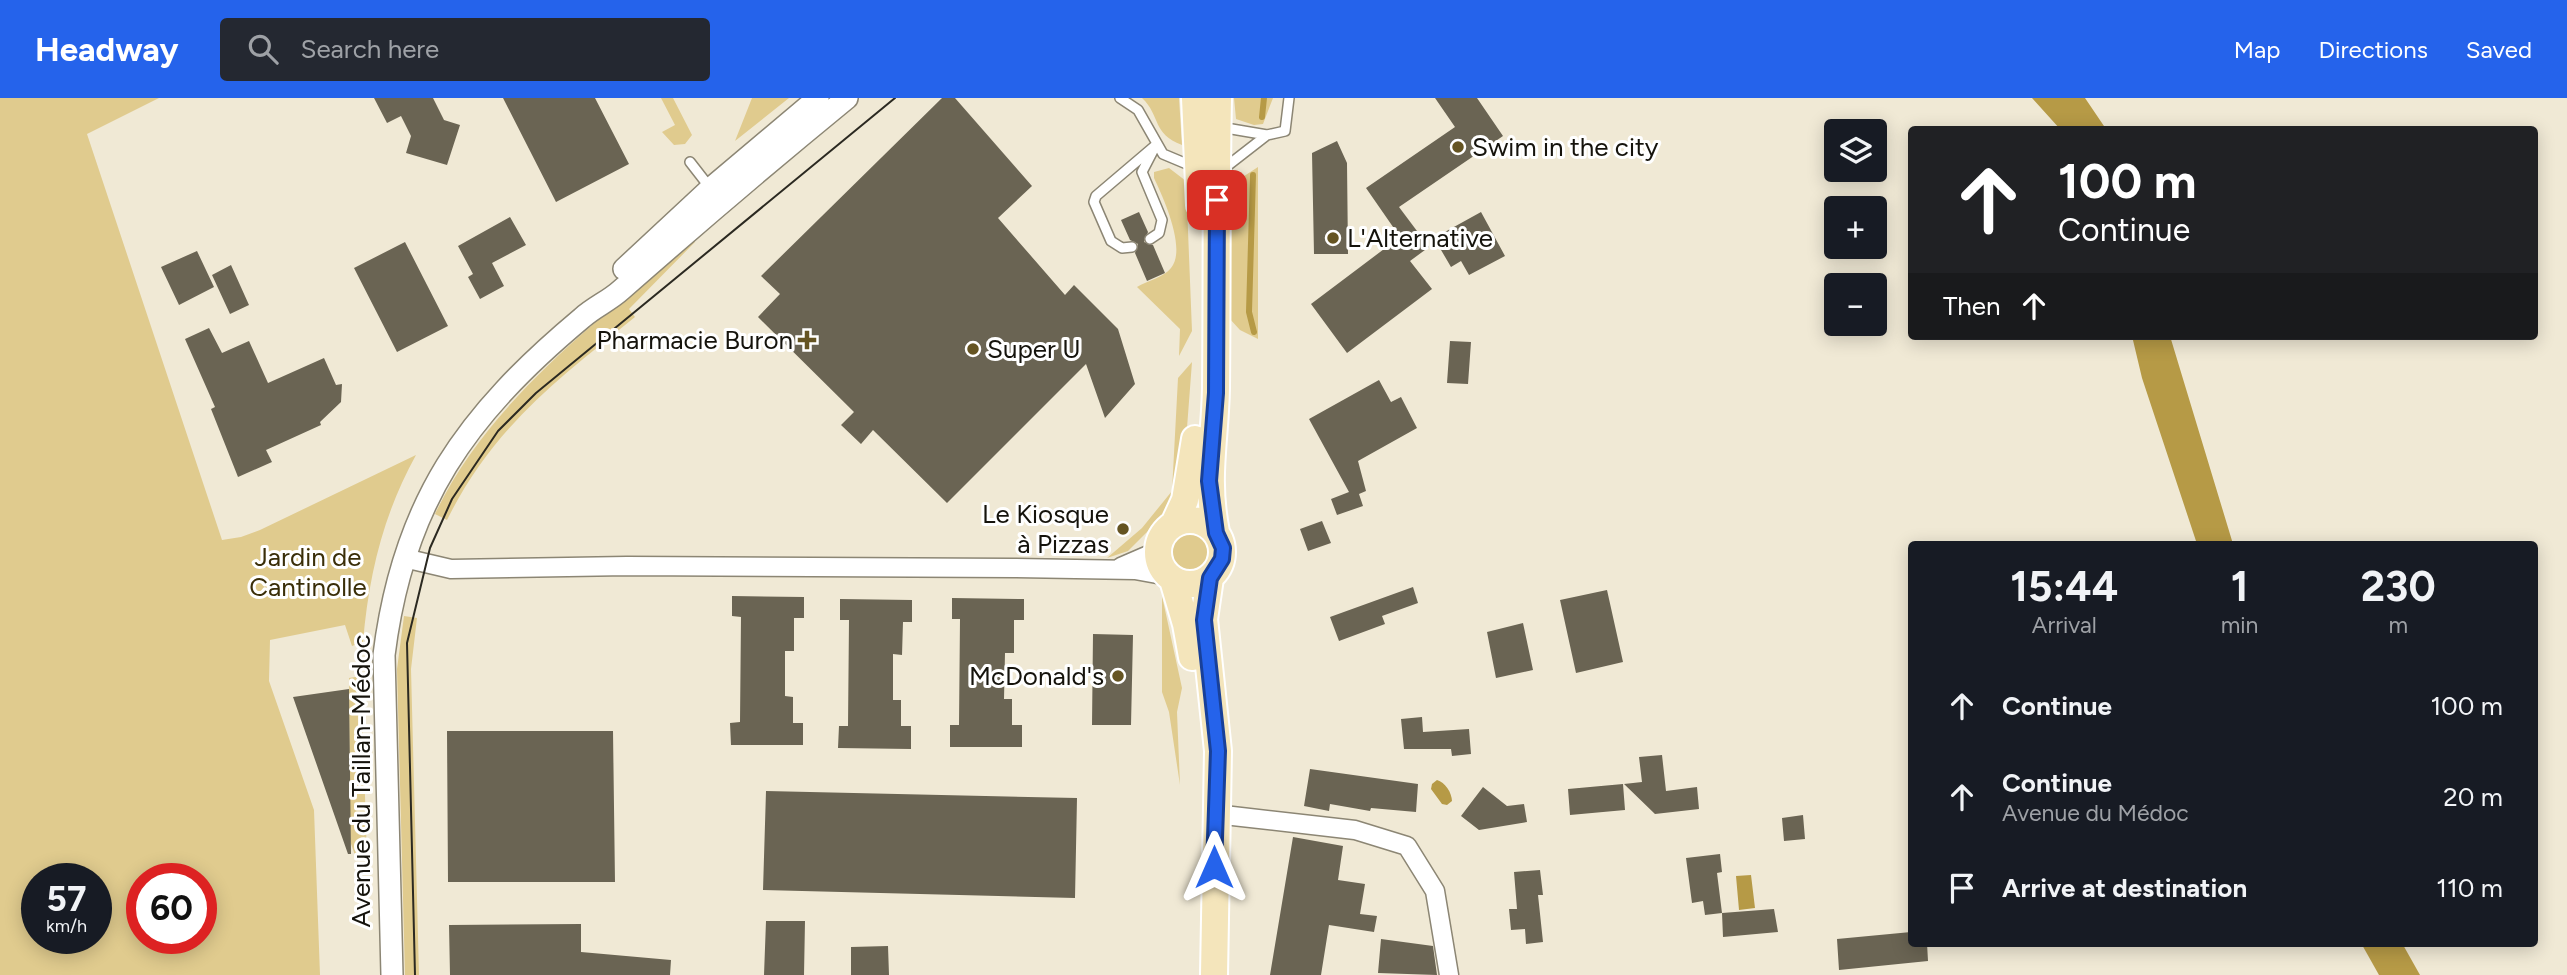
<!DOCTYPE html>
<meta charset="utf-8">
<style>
:root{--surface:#171b24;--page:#242831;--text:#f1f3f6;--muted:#9ea1a6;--accent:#2563eb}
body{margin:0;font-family:Figtree,sans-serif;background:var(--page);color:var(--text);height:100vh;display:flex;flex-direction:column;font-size:26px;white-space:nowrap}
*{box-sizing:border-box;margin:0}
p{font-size:23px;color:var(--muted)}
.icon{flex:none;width:38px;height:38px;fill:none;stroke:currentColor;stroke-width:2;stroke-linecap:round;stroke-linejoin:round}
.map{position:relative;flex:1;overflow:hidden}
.panel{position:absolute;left:1908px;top:443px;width:630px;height:406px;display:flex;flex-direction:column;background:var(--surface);border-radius:7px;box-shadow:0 4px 18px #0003}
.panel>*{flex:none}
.hud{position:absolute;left:1908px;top:28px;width:630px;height:214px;border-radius:7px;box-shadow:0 4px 18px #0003;background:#202124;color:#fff;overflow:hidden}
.fabs{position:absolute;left:1824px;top:21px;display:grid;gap:14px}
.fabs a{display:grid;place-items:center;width:63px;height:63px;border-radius:7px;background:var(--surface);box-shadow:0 4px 18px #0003;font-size:35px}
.speed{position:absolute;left:21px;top:765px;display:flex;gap:14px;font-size:35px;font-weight:700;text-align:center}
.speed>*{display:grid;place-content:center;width:91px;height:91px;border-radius:50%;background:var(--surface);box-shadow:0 4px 18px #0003;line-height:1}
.speed small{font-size:18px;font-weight:400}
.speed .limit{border:10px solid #d22;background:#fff;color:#111}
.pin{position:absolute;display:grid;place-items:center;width:60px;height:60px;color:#fff;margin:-30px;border-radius:14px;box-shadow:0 4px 10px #0006}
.me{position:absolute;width:77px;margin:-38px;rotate:0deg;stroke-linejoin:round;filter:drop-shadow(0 0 5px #0008)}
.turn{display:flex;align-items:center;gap:24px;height:147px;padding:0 35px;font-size:32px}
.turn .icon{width:91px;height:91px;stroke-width:2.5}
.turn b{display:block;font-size:49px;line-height:60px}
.then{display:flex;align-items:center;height:66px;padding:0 35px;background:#0003;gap:14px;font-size:26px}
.eta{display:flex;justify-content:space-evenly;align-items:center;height:119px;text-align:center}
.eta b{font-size:42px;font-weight:700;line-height:49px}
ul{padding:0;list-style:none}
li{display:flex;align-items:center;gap:21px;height:91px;padding:0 35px}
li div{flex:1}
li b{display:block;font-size:26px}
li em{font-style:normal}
header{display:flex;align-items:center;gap:42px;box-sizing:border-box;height:98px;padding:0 35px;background:var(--accent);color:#fff}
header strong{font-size:33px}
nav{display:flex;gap:38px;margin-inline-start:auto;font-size:24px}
.search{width:490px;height:63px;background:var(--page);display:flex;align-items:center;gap:18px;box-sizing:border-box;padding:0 24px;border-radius:7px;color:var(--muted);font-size:26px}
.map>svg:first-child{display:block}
.green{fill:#e0cb8e;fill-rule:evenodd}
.water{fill:#b69a46}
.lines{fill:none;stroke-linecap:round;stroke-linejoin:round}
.stream{stroke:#b69a46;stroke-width:6}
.building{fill:#6a6453}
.service-casing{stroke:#8c8674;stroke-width:12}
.minor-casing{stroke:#8c8674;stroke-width:21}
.tertiary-casing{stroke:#8c8674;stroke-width:24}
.primary-casing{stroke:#fff;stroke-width:30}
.service{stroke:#fff;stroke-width:9}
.minor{stroke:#fff;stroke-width:18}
.tertiary{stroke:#fff;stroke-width:21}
.primary{stroke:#f4e5bb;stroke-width:26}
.tram{stroke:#2b2921;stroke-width:2}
.route-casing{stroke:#184099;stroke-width:18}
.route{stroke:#2563eb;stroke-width:12}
.poi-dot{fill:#655422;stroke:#fff;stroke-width:2.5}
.labels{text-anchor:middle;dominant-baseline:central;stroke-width:6;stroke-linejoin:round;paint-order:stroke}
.poi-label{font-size:26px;fill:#15130c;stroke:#fff;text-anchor:start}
.park-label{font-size:26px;fill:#3a2e08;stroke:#fff}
.street-label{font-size:26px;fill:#15130c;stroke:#fff}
</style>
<header>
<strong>Headway</strong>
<div class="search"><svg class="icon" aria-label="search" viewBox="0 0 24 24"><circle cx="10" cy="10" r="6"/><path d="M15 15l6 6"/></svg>Search here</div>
<nav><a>Map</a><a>Directions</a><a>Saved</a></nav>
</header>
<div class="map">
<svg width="2567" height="877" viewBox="0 0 2567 877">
<rect width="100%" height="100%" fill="#f0e9d5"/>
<!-- green -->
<path class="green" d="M 0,0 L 159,0 L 87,36 L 222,442 L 241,439 L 260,432 L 416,357 C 383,417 369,476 363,544 L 352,548 L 345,527 L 270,542 L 269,583 L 314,712 L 320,877 L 0,877 ZM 37,780 L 96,780 L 96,840 L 37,840 ZM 142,780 L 201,780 L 201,840 L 142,840 Z
M 661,0 L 673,0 L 692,37 L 685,46 L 674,47 L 662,34 L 675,27 Z
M 752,0 L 789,0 L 735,43 Z
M 1142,0 L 1179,0 L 1182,47 C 1152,36 1161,18 1142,0 Z
M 1234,0 L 1273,0 L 1263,26 L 1254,27 L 1236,21 Z
M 1258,69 L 1258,241 L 1240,232 L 1229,220 L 1229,99 L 1235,84 Z
M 1169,70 L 1186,83 L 1192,233 L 1179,258 L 1180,231 L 1137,189 C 1147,183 1164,179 1171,170 C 1187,151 1163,99 1154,80 L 1154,74 Z
M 693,141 L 695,144 L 629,211 L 635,219 C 557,282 493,329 447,422 L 435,416 C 488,303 601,221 693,141 Z
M 1192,264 L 1185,356 L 1169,412 L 1128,453 L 1107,460 L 1142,430 L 1172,393 L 1178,280 Z
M1166 454a24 24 0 1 1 48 0a24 24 0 1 1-48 0Z
M 1162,498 L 1182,590 L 1177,614 L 1180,687 L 1169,614 L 1162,594 Z
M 404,518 L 417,520 L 411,571 L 419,877 L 405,877 L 397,571 Z
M 361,578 L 367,758 L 357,763 L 350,743 L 349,580 Z"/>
<!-- water -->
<path class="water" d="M 2032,0 L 2085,0 L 2106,31 L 2060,31 Z
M 2132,238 L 2170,238 L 2233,446 L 2197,446 L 2142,280 Z
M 1437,682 C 1445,684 1452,695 1452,703 L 1447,707 L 1442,706 L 1431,691 L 1432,686 Z
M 1751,777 L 1755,810 L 1739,812 L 1736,778 Z
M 2361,845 L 2402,845 L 2420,877 L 2379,877 Z"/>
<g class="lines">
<!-- stream -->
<path class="stream" d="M 1262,19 L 1264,0
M 1253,77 L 1249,214 L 1254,234"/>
</g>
<!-- building -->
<path class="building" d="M 374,0 L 433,0 L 444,22 L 460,27 L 447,67 L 406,55 L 411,38 L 401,18 L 387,25 Z
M 503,0 L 595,0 L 629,66 L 556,104 Z
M 942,0 L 955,0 L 1032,88 L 998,120 L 1065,197 L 1074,187 L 1118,231 L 1135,286 L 1105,320 L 1086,266 L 947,405 L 873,332 L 861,346 L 841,327 L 854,314 L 758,219 L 780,196 L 761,178 Z
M 1435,0 L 1477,0 L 1503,38 L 1399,109 L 1429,149 L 1410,163 L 1432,191 L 1347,255 L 1311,206 L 1400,139 L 1366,90 L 1455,29 Z
M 1337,43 L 1347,65 L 1348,156 L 1314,156 L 1312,55 Z
M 1139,114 L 1148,134 L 1144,144 L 1153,147 L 1165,175 L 1147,183 L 1135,155 L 1138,146 L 1130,142 L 1121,122 Z
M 1481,114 L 1505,158 L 1469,177 L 1461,163 L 1451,169 L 1434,140 Z
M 510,119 L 526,147 L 492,165 L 504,188 L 480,201 L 468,179 L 473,176 L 458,148 Z
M 405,144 L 448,228 L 397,254 L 354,170 Z
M 197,153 L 214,189 L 179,207 L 161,169 Z
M 231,167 L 249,207 L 230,216 L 212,177 Z
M 209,230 L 222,255 L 249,243 L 268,285 L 324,260 L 336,287 L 342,286 L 341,304 L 320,324 L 321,327 L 266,352 L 272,364 L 238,379 L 211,311 L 215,309 L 185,241 Z
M 1450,243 L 1471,244 L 1468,286 L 1447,285 Z
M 1379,282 L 1391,304 L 1401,299 L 1417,330 L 1358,363 L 1366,393 L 1359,396 L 1363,408 L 1337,417 L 1331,401 L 1349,394 L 1309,321 Z
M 1322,423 L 1331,445 L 1308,453 L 1300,431 Z
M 1413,489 L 1418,505 L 1382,518 L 1385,526 L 1339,543 L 1330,519 Z
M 1607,492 L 1623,564 L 1576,575 L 1560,502 Z
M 732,498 L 804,499 L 804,520 L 794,520 L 794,553 L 785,553 L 785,598 L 793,599 L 793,625 L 803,625 L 803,647 L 731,647 L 730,625 L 740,624 L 741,519 L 732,518 Z
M 952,500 L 1024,501 L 1024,522 L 1014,522 L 1014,555 L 1005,555 L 1004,601 L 1012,601 L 1012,627 L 1022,627 L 1022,649 L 950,649 L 950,627 L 959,627 L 960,521 L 952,521 Z
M 840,501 L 912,502 L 912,524 L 903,524 L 902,557 L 893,556 L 893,602 L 901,602 L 901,628 L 911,628 L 911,651 L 838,650 L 839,628 L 848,628 L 849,522 L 840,522 Z
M 1523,525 L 1533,572 L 1496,580 L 1487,534 Z
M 1093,536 L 1133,537 L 1131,627 L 1092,627 Z
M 349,591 L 351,756 L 348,756 L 293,599 Z
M 1422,619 L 1423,634 L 1469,631 L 1471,656 L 1452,658 L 1451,651 L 1404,651 L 1401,621 Z
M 447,633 L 613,633 L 615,784 L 448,784 Z
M 1662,657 L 1666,693 L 1697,689 L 1699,711 L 1655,716 L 1624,686 L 1642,684 L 1639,659 Z
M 1310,671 L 1418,686 L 1416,714 L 1371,710 L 1370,713 L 1330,706 L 1329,713 L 1304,708 Z
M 1623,686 L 1625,712 L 1570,717 L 1568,691 Z
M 1483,689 L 1507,708 L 1524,706 L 1527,724 L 1479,732 L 1461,718 Z
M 766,693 L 1077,700 L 1075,800 L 763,792 Z
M 1803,717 L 1805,741 L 1784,743 L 1782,720 Z
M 1293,739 L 1343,748 L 1338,782 L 1365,786 L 1360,816 L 1377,818 L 1374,834 L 1329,827 L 1321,877 L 1270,877 Z
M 1720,756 L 1722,774 L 1717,775 L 1722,815 L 1705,817 L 1703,803 L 1692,805 L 1686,760 Z
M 1540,772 L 1543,797 L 1538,797 L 1543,844 L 1526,846 L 1525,831 L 1511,832 L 1509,811 L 1517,811 L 1514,774 Z
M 1774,811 L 1778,834 L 1723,839 L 1722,815 Z
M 766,823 L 805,823 L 804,877 L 764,877 Z
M 581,826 L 581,854 L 671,862 L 670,877 L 450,877 L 449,827 Z
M 1911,834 L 1911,845 L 1927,845 L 1928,863 L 1839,872 L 1837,841 Z
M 1381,841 L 1433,848 L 1437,877 L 1378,875 Z
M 888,848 L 889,877 L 851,877 L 851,849 Z"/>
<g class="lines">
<!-- service casing -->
<g class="service-casing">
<path id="service" d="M 1120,0 L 1138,12 L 1163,56 L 1194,69
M 1220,29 L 1267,37 L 1285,33 L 1289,0
M 690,64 L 711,91
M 1222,72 L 1267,37
M 1132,149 L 1122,150 L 1111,143 L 1094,104 L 1096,98 L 1156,47 L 1142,74 L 1162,122 L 1159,135 L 1150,141"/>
</g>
<!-- minor casing -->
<g class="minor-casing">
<path id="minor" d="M 404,460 L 451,471 L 627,468 L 1014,470 L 1135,472 L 1168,478
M 1121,469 L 1158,453
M 1215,716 L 1355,732 L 1407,748 L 1435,793 L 1449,877"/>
</g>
<!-- tertiary casing -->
<g class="tertiary-casing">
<path id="tertiary" d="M 624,171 L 710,91 L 818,0
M 392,877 L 384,557 C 403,404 466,317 582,220 C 594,209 609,203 621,192 C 695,127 770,63 847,0"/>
</g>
<!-- primary casing -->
<g class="primary-casing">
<path id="primary" d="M 1195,0 L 1200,107
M1158 454a32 32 0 1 1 64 0a32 32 0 1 1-64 0Z
M 1174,426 L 1185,402 L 1195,341
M 1216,434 C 1205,380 1215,343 1216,290 C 1217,194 1216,97 1218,0
M 1210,480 L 1204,521 L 1218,653 L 1214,877
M 1173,482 L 1186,526 L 1192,559"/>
</g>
<!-- service -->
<use href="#service" class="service"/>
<!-- minor -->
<use href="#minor" class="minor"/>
<!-- tertiary -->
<use href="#tertiary" class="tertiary"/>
<!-- primary -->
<use href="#primary" class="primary"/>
<!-- tram -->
<path class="tram" d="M 415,877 L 407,545 L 430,450 L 452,401 L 498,333 L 536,295 L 895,0"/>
</g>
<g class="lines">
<!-- route casing -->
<g class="route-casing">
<path id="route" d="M 1214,769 L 1218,653 L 1204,522 L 1210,480 L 1222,461 L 1223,450 L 1216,435 L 1209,383 L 1216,295 L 1217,102"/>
</g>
<!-- route -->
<use href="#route" class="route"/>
</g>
<!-- markers -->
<g class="poi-dot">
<circle cx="1458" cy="49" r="7"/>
<circle cx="1333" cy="140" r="7"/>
<path d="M803.5 231.5h7v7h7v7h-7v7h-7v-7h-7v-7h7z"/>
<circle cx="973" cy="251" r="7"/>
<circle cx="1123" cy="431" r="7"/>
<circle cx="1118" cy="578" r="7"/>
</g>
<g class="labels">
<!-- poi labels -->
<g class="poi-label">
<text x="1472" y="49">Swim in the city</text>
<text x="1347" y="140">L'Alternative</text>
<text x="793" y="242" text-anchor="end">Pharmacie Buron</text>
<text x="987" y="251">Super U</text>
<text x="1109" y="416" text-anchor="end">Le Kiosque<tspan x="1109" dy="30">à Pizzas</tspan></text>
<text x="1104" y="578" text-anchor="end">McDonald's</text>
</g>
<!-- park labels -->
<g class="park-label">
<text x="308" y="459">Jardin de<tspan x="308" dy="30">Cantinolle</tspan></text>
</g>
<!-- street labels -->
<g class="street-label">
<text transform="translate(361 683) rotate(-90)">Avenue du Taillan-Médoc</text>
</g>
</g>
</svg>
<div class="fabs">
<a><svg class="icon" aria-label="layers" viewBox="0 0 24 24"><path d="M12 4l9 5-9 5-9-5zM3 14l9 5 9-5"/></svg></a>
<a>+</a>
<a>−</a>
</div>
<div class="speed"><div>57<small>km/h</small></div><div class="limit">60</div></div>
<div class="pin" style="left:1217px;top:102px;background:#d93025"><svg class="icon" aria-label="arrive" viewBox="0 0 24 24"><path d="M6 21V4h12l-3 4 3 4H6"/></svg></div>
<svg class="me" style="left:1214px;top:769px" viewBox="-20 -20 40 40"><path d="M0-17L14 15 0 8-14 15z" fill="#2563eb" stroke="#fff" stroke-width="4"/></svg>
<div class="hud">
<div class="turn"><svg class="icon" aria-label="ahead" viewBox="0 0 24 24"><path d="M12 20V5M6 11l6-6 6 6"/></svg><div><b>100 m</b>Continue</div></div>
<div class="then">Then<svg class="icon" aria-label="ahead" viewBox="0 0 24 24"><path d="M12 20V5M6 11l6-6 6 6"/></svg></div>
</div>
<section class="panel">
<div class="eta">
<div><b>15:44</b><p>Arrival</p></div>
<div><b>1</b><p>min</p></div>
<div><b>230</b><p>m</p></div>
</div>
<ul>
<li><svg class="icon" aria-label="ahead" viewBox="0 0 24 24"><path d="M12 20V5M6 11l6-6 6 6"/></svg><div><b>Continue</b></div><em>100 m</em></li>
<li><svg class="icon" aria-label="ahead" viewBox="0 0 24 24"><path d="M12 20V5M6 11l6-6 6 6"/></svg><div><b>Continue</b><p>Avenue du Médoc</p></div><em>20 m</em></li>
<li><svg class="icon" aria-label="arrive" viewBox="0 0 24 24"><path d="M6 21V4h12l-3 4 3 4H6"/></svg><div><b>Arrive at destination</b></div><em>110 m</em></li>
</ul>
</section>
</div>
